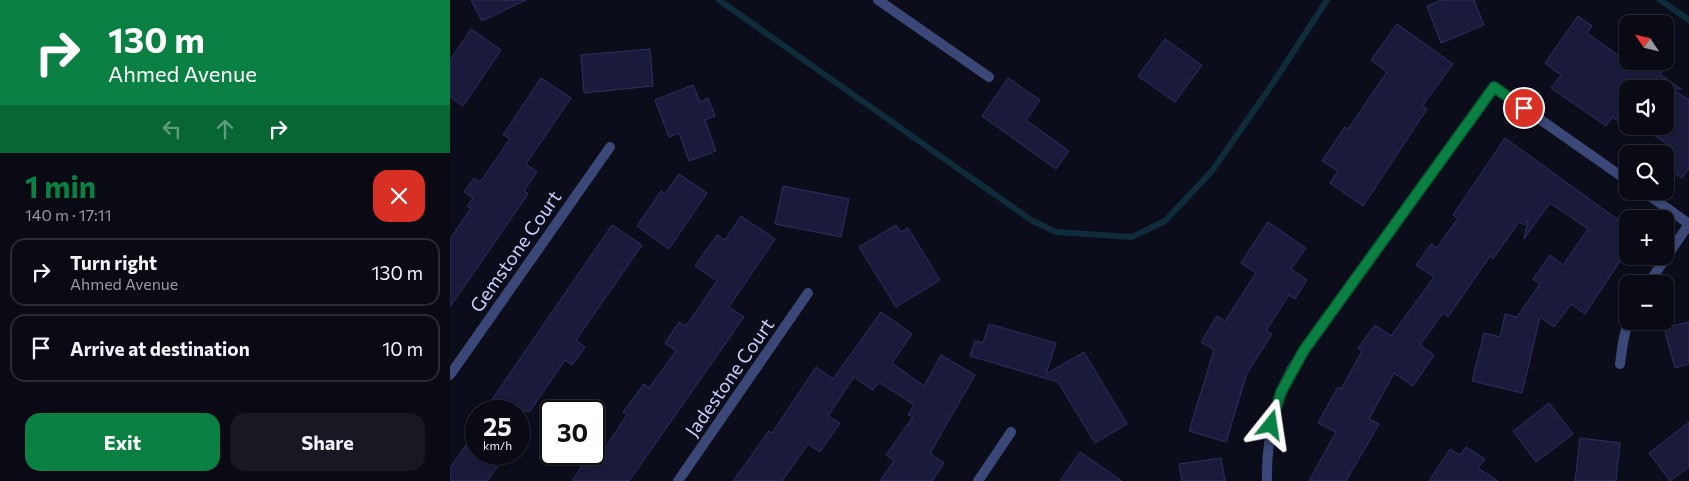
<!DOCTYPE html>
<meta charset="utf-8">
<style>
:root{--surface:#090a14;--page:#171822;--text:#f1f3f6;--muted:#999aa0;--line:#292b34;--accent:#0b8043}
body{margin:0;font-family:Commissioner,sans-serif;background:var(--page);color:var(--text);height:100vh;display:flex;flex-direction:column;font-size:19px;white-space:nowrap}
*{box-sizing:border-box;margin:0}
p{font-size:16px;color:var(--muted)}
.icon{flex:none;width:28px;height:28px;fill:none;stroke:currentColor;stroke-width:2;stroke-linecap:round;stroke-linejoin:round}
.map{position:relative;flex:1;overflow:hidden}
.panel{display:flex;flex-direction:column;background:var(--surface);width:450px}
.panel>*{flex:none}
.banner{background:#0b8043;color:#fff;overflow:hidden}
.needle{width:32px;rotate:305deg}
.fabs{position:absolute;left:1169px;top:15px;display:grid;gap:10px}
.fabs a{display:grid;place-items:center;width:55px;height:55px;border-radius:10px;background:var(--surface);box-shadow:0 1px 4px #0004,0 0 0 1px var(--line);font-size:25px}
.speed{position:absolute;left:15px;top:400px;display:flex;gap:10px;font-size:25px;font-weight:700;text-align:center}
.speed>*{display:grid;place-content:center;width:65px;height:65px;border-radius:50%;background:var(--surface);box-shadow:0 1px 4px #0004,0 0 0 1px var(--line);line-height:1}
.speed small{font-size:12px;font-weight:400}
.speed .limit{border:2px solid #111;border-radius:8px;background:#fff;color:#111}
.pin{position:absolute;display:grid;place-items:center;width:42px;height:42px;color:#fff;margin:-21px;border:2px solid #fff;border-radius:50%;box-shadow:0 1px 5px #0007}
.me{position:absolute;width:55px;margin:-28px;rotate:15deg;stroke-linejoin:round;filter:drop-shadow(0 0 4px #0008)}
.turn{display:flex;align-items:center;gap:18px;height:105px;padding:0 25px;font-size:22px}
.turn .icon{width:65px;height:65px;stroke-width:2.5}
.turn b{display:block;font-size:35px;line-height:42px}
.lanes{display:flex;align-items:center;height:48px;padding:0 25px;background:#0003;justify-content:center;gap:25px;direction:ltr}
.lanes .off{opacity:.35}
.round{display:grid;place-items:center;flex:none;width:52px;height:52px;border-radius:15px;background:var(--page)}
.summary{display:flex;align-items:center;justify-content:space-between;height:85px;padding:0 25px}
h1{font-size:30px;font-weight:700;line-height:38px;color:var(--accent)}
.primary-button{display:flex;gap:10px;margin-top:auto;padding:10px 25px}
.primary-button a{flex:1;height:58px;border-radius:15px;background:var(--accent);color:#fff;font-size:20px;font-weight:700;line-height:58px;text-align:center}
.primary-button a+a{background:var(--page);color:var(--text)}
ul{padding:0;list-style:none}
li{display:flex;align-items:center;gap:15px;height:68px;margin:0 10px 8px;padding:0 15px;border:2px solid var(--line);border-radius:15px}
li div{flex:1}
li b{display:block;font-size:19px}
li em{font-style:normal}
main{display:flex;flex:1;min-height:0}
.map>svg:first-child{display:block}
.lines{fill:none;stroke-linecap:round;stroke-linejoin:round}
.stream{stroke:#0e2c3c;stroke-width:6}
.building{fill:#1a1b3a;stroke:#2d3064}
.service{stroke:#3b4776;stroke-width:10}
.minor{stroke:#3b4776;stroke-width:10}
.route-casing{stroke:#07532c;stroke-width:12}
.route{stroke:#0b8043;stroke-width:9}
.labels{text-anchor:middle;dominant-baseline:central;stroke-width:4;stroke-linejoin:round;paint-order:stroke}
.street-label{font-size:19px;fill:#cad1fb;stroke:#0c0d1b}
</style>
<main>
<section class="panel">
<div class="banner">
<div class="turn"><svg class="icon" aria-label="right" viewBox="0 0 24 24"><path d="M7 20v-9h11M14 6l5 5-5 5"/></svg><div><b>130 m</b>Ahmed Avenue</div></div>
<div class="lanes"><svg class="icon off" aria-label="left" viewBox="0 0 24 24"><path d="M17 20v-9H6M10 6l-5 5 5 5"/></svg><svg class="icon off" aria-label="ahead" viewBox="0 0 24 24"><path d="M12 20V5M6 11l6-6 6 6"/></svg><svg class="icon" aria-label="right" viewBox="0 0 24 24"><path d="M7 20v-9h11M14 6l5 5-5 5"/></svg></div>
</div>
<div class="summary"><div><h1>1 min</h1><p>140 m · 17:11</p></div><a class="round" style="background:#d93025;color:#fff"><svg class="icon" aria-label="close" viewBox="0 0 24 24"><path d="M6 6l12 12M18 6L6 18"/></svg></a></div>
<ul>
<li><svg class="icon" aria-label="right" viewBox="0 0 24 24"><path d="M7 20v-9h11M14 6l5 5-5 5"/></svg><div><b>Turn right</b><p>Ahmed Avenue</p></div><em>130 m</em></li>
<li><svg class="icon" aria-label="arrive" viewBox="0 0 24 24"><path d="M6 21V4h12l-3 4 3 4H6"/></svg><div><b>Arrive at destination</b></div><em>10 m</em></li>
</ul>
<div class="primary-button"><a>Exit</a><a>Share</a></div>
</section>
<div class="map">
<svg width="1239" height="481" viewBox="0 0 1239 481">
<rect width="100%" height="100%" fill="#0c0d1b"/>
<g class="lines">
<!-- stream -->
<path class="stream" d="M 269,0 L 581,220 L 606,232 L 682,237 L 715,221 L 762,171 L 821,86 L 877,0
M 1210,0 L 1239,20"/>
</g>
<!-- building -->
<path class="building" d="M 21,0 L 76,0 L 32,21 Z
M 991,0 L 1024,0 L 1034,25 L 991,43 L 977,6 Z
M 1128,16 L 1142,26 L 1137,33 L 1176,61 L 1198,61 L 1213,71 L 1210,74 L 1231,89 L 1222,89 L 1239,100 L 1239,168 L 1232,178 L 1215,167 L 1215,160 L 1223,148 L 1190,126 L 1215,126 L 1215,89 L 1178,89 L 1178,128 L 1162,117 L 1156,126 L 1101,88 L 1111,75 L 1095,63 Z
M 947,24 L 1003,64 L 972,106 L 977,109 L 913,206 L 880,183 L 888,171 L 872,161 L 895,127 L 898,129 L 937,72 L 921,60 Z
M 21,29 L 51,50 L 13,106 L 0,97 L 0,60 Z
M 715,39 L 752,65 L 725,102 L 688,76 Z
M 200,49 L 203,86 L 134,93 L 131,55 Z
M 91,78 L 121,98 L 76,164 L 87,172 L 74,191 L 78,194 L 0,307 L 0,239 L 21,208 L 17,206 L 23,198 L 14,192 L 24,178 L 30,182 L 60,139 L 53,135 Z
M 558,78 L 590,100 L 576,120 L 619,151 L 606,169 L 532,116 Z
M 243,85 L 250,102 L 258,98 L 265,116 L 255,120 L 266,151 L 239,161 L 229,133 L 219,137 L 205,100 Z
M 1055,138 L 1178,227 L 1178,249 L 1135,314 L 1121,304 L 1104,327 L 1090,317 L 1072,393 L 1022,381 L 1034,333 L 1050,337 L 1055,314 L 1067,317 L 1090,284 L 1083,279 L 1100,255 L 1113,265 L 1138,229 L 1100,203 L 1074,239 L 1078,220 L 1074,225 L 1069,222 L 1043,259 L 1040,256 L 998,317 L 993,313 L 970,345 L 984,355 L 963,386 L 944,373 L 919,419 L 929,424 L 896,481 L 859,481 L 886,432 L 868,423 L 888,387 L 891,389 L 912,351 L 908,348 L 925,325 L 941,336 L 984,277 L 966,265 L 981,244 L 987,248 L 1008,218 L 1003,215 Z
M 229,174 L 257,193 L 219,249 L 187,226 L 211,191 L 215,194 Z
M 333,186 L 399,199 L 391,237 L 325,224 Z
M 291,216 L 325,239 L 279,307 L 294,317 L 179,481 L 122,481 L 140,454 L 151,454 L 177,415 L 173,412 L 194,384 L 199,388 L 226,351 L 215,343 L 229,322 L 236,326 L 267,281 L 245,266 L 267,235 L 275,240 Z
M 818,222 L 856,248 L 841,269 L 857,280 L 845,299 L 839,295 L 816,331 L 822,334 L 797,373 L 776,442 L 739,431 L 764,350 L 751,342 L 767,316 L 775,321 L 806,273 L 791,263 Z
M 162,225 L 192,245 L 126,340 L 135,347 L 122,365 L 115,360 L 80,411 L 34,411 Z
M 446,225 L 451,232 L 458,228 L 490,280 L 446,307 L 409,247 Z
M 431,312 L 462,334 L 442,363 L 474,386 L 491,355 L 525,375 L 480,453 L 494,463 L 482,481 L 430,481 L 444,461 L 436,455 L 463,417 L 458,415 L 464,405 L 429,382 L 423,390 L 404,377 L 378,416 L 390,423 L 370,452 L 358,444 L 332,481 L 283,481 L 319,431 L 322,433 L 366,367 L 383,379 Z
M 1239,322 L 1239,364 L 1225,368 L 1214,328 Z
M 539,324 L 606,343 L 596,374 L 634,352 L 677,424 L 645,443 L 608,382 L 520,356 L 525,341 L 533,343 Z
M 1099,403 L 1123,434 L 1086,462 L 1063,431 Z
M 1239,422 L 1239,467 L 1220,481 L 1199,453 Z
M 26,431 L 26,454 L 56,454 L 37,481 L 0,481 L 0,468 Z
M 1130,438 L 1170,443 L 1166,481 L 1125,481 Z
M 1016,447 L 1035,459 L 1028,468 L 1048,481 L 979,481 L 1000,449 L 1010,455 Z
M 630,452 L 672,481 L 610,481 Z
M 771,458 L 775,481 L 732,481 L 729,464 Z"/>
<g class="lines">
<!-- service -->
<path class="service" d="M 428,0 L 539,77"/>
<!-- minor -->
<path class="minor" d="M 1193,191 L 1239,224
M 1198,284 L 1239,224
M 1170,364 L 1173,342 L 1178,321
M 0,375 L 160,147
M 228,481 L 358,293
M 528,481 L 561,432
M 817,481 C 816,441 824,406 841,370 L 1044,87 L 1178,181"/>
</g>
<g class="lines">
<!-- route casing -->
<g class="route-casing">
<path id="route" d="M 821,425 L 831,392 L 854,350 L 1044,87 L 1074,108"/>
</g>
<!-- route -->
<use href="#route" class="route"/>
</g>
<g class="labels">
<!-- street labels -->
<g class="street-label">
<text transform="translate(65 251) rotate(-55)">Gemstone Court</text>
<text transform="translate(279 377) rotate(-55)">Jadestone Court</text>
</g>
</g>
</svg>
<div class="fabs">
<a><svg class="needle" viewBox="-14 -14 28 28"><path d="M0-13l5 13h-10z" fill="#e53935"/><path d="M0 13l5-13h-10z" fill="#999aa0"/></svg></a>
<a><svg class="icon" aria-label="sound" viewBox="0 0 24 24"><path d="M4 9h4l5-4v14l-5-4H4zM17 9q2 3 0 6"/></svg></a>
<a><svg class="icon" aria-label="search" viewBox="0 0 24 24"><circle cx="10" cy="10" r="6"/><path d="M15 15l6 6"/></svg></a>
<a>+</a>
<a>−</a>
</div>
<div class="speed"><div>25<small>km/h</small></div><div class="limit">30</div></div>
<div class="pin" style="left:1074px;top:108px;background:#d93025"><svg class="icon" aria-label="arrive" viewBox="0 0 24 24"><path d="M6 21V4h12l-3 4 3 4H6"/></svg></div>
<svg class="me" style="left:821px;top:425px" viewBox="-20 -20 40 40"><path d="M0-17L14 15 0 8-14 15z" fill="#0b8043" stroke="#fff" stroke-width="4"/></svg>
</div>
</main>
